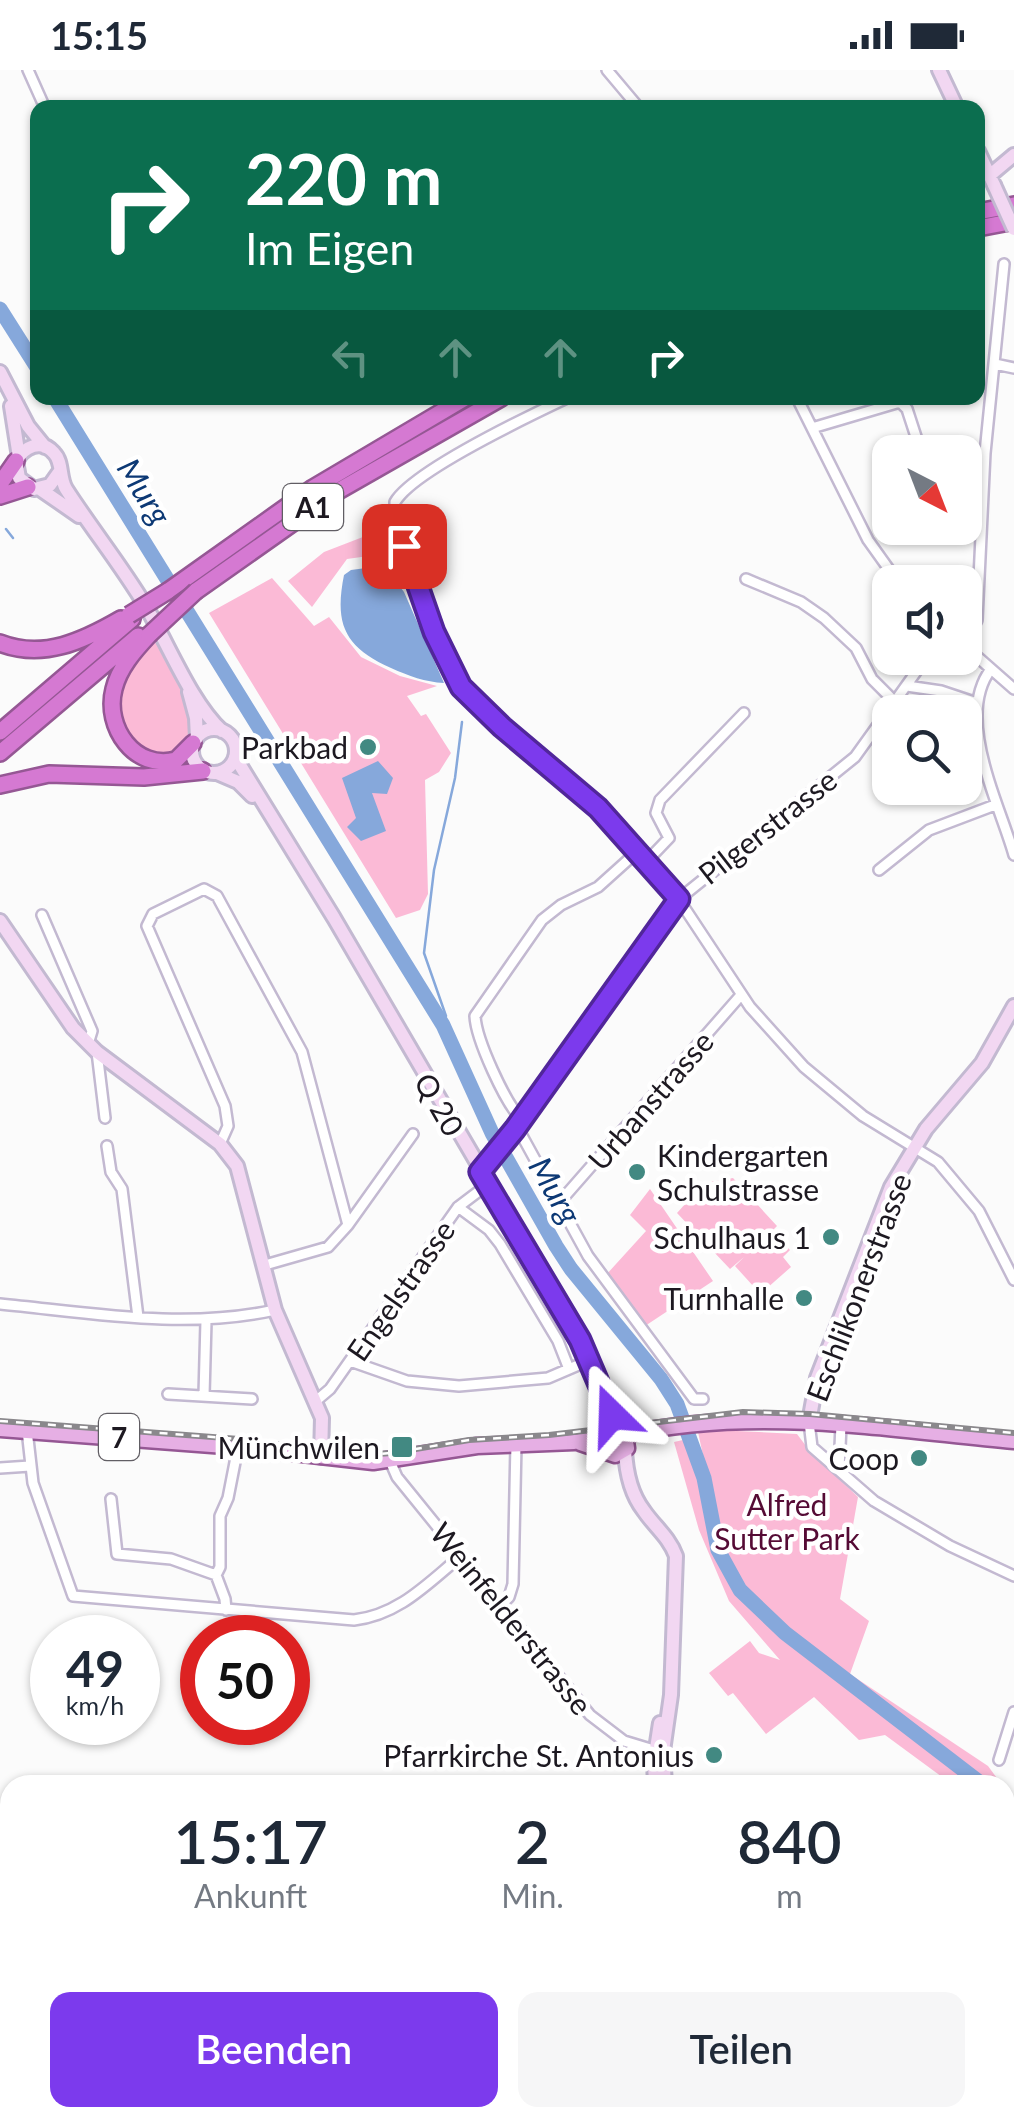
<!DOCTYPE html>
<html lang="de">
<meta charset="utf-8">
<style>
:root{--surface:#fff;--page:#f6f6f7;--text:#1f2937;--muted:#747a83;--accent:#7c3aed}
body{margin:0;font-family:Lato,sans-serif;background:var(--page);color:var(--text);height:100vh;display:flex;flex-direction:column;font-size:38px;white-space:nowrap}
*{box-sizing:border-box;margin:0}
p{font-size:32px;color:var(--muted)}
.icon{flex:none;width:55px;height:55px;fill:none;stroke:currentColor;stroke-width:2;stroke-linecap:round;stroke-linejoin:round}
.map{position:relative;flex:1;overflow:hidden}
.panel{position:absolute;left:0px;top:1705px;width:1015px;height:352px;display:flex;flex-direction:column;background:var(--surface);border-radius:30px 30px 0 0;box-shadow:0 2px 8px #0004}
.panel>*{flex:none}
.hud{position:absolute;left:30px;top:30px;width:955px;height:305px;border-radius:20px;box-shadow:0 2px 8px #0004;background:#0b6e4f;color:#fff;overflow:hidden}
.needle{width:65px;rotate:138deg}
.fabs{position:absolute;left:872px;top:365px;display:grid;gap:20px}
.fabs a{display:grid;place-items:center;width:110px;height:110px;border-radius:20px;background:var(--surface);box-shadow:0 2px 8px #0004;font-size:50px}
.speed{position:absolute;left:30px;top:1545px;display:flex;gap:20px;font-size:50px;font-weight:700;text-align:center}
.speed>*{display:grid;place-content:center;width:130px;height:130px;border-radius:50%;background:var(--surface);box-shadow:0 2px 8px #0004;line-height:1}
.speed small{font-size:25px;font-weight:400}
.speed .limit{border:15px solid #d22;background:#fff;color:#111}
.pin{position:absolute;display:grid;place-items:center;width:85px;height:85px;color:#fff;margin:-42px;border-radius:20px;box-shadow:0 5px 15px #0006}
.me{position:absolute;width:110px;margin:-55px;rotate:338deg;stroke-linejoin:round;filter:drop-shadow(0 0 8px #0008)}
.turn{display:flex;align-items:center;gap:35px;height:210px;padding:0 50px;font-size:45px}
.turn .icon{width:130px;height:130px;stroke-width:2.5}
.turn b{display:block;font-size:70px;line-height:85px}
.lanes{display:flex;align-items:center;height:95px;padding:0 50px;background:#0003;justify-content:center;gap:50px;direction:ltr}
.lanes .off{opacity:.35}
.eta{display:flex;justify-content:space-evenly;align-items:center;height:170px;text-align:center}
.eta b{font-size:60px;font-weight:600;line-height:70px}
.button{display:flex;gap:20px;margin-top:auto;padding:20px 50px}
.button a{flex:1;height:115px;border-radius:20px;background:var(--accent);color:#fff;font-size:40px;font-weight:600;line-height:115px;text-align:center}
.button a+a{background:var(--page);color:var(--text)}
.status{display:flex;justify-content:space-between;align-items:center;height:70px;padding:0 50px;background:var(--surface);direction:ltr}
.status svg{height:28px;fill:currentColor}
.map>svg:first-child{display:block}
.green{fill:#fbbad6}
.water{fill:#86a8db}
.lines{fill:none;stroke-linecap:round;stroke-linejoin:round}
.stream{stroke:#86a8db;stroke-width:2.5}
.river{stroke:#86a8db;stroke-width:15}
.street-casing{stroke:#c3b9d1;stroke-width:14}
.secondary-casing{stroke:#c3b9d1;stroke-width:18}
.primary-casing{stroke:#955794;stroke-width:19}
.highway-casing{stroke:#955794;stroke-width:20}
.street{stroke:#fff;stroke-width:9}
.secondary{stroke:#f2d7f2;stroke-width:12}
.primary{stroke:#e6afe4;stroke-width:14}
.highway{stroke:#d579d2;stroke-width:15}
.rail-casing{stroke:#8a888c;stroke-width:6}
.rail{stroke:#fff;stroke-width:2.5;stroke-dasharray:8;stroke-linecap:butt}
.secondary-bridge-casing{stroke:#c3b9d1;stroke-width:18;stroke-linecap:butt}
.highway-bridge-casing{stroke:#955794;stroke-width:20;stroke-linecap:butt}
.secondary-bridge{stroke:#f2d7f2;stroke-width:12}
.highway-bridge{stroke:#d579d2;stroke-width:15}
.route-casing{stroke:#51269a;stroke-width:25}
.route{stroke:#7c3aed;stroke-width:18}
.poi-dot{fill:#428982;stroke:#fff;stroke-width:4}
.labels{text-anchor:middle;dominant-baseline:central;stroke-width:9;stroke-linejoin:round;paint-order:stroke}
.shield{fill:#fff;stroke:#615e64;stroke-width:2.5}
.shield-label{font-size:28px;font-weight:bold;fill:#1d1921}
.poi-label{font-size:30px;fill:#1d1921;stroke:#fff;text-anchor:end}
.street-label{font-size:30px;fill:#1d1921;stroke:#fff}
.park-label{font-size:30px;fill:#550b35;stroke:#fff}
.water-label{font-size:32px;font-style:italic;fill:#0d3975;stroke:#fff}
</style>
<div class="status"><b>15:15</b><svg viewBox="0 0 49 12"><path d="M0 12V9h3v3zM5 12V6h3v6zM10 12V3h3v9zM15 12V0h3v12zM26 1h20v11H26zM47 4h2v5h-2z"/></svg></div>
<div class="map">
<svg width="1014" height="2056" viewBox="0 0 1014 2056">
<rect width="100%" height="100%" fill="#fbfbfb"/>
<!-- green -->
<path class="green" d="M 381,460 L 390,483 L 347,489 L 312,537 L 288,511 L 324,482 Z
M 272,508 L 314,556 L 329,547 L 361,587 L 400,606 L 437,616 L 407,626 L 421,646 L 426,644 L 451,683 L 439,702 L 425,710 L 428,824 L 420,840 L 396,848 L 209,543 Z
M 157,567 C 169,589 202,642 190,667 C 186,674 178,680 172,685 L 147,684 L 124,663 L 116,632 L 125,601 Z
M 733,1108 L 777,1156 L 772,1161 L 790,1180 L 783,1187 L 791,1197 L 766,1219 L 779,1234 L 774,1239 L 735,1196 L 744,1187 L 730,1199 L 677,1143 L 704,1113 Z
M 650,1119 L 713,1211 L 645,1256 L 606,1205 L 646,1161 L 630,1145 Z
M 716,1360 L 797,1364 L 809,1380 L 858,1427 L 840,1529 L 869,1551 L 850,1604 L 988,1696 L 1002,1715 L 953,1715 L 885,1665 L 859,1670 L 814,1627 L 766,1664 L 733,1623 L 728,1626 L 709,1603 L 750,1571 L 759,1583 L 780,1590 L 729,1531 L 699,1460 L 674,1372 L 696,1367 L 722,1474 L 698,1362 Z
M 1010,1904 L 1014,1909 L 1014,2024 L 1005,2031 L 1005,1908 Z"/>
<!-- water -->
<path class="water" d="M 366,498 L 391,505 L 404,522 L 444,613 C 425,612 409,606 391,598 C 345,577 334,555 344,505 L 351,500 Z
M 378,691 L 393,708 L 387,724 L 372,723 L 386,761 L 361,771 L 347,757 L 356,748 L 342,708 Z"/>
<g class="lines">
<!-- stream -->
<path class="stream" d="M 6,459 L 13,468
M 441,953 L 446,946 L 424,883 L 434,800 L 455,708 L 462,652
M 0,1929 L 10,1940
M 462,2048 L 472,2056"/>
<!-- river -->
<path class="river" d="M 0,239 L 38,299
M 55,328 L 443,955 L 492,1063 L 556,1176 L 571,1199 L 661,1309 L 677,1334 L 704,1408 L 718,1480 L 740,1520 L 785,1563 L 983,1715
M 1005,1736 L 1014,1744"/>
<!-- street casing -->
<g class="street-casing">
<path id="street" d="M 28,0 L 45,38
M 607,0 L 639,38
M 995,294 L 1014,298
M 567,328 C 531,345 413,401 395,432 L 395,452 L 434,561 L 461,617 L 502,657 L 598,738 L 668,813 L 750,937 L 804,997 L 863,1046 L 938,1092 L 979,1141 L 1014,1210
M 797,328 L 868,470 L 898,512
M 812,358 L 900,332 L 907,339 L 921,382
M 965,432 L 982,433
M 746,509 L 801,532 L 824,548 L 856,578 L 872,609 L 896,633
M 965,574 L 977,550 L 985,383 L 1004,194
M 965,576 L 1014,619
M 991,599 C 954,647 1000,735 1014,785
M 907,616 L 941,621 L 977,633
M 647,791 L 669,768 L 656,743 L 660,730 L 744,643
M 879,800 L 929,760 L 995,735
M 42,845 L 92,961 L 88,974
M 97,982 L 105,1048
M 522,1050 C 505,1033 476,969 475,946 L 542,850 L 561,835 L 598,817 L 638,781
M 515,1059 L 521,1064 L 588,1186 L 694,1329 L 703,1329
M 220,1074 L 228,1056 L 225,1036 L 147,856 L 153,844 L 204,819 L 217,826 L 302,982 L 348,1155 L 328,1177 L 265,1195
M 107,1076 L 111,1102 L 122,1119 L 138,1247
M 479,1101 L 515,1059 L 679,829 L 855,687 L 926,588
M 558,1134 L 741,925
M 458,1137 L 489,1160 L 500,1174 L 558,1271 L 569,1299
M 348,1155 L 413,1064
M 0,1234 C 92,1243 184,1260 275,1240
M 350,1291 L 407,1311 L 459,1316 L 548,1308 L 590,1290
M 168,1324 L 252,1329
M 204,1325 L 206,1251
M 317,1330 L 330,1319 L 458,1137 L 487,1115
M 809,1352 L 812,1377 L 874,1431 L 950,1476 L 1014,1506
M 27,1360 L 33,1413 L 73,1526 L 354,1550 C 399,1545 428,1513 461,1486
M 390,1391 L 397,1407 L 590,1645 L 624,1671 L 657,1681
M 0,1398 L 30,1396
M 839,1399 L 841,1355
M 111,1429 L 117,1484 L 171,1489 L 216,1505
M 501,1535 L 509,1527 L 513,1514 L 516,1374
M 226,1540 L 225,1529 L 216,1505 L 220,1497 L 220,1446 L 228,1428 L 238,1377
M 999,1690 L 1014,1642
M 537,2056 L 543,2048"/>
</g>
<!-- secondary casing -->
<g class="secondary-casing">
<path id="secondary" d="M 939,0 L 957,38
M 978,81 L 994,115
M 989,106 L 1014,85
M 0,302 L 28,356 L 45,377
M 11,336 L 19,387
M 60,401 L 50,415 L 34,419 L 19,408 L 16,391 C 24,377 41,368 54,383 C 63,392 59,408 66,419 C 91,458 121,495 145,535 C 167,571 191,633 222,661
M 40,419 L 79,446
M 189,622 L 196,648 L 197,668
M192 681a22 22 0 1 1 44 0a22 22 0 1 1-44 0Z
M 235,687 L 334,848 L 580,1269 L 608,1337 L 622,1362
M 217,703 L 238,712 L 252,726
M 0,851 L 73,958 L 97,982 L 220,1074 L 237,1096 L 275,1240 L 322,1348 L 321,1387
M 809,1352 L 817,1308 L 891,1117 L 926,1059 L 982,993 L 1014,936
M 625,1380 C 626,1402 630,1423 644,1441 C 655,1457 669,1467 676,1486 L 671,1625 L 663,1681 L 665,1715
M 655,1715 L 654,1692 L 660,1653
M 915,2048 L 922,2056"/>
</g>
<!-- primary casing -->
<g class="primary-casing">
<path id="primary" d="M 0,1359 L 238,1377 L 373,1392 L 477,1376 L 574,1372 L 604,1366
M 625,1365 C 754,1336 884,1359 1014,1371
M 580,1373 L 615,1385 L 627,1378 L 625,1365 L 618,1360 L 607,1363 L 602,1369 L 604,1379"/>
</g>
<!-- highway casing -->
<g class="highway-casing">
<path id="highway" d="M 978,142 L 1014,135
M 978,158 L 1014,151
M 0,414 L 16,391
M 0,426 L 28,417
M 168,521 L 313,418 L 465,328
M 196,521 L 338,421 L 501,328
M 149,565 C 134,581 119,598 114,619 C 104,657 135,701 176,690 L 193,673
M 0,573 C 43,590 83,571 121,549
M 0,662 L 132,549
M 0,683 L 138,566
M 0,715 L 49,704 L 144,707 L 203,701"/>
</g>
<!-- street -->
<use href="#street" class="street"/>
<!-- secondary -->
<use href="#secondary" class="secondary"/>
<!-- primary -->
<use href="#primary" class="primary"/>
<!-- highway -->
<use href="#highway" class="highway"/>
<!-- rail casing -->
<g class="rail-casing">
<path id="rail" d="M 0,1351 L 239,1369 L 361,1385 L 392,1383 L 469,1370 L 549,1365 L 743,1342 L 810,1344 L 1014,1363"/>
</g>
<!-- rail -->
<use href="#rail" class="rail"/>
<!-- secondary-bridge casing -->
<g class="secondary-bridge-casing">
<path id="secondary-bridge" d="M 994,115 L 1014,159"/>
</g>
<!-- highway-bridge casing -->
<g class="highway-bridge-casing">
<path id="highway-bridge" d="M 129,545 L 168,521
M 149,565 L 196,521"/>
</g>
<!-- secondary-bridge -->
<use href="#secondary-bridge" class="secondary-bridge"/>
<!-- highway-bridge -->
<use href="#highway-bridge" class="highway-bridge"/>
</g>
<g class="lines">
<!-- route casing -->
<g class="route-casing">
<path id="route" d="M 404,476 L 434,562 L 461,617 L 502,657 L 598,738 L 679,829 L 515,1059 L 480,1102 L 580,1270 L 612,1345"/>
</g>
<!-- route -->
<use href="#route" class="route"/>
</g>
<!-- markers -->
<g class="poi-dot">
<circle cx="368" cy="677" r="10"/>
<circle cx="637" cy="1102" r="10"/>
<circle cx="831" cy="1167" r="10"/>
<circle cx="804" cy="1228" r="10"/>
<rect x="390" y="1365" width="24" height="24" rx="5"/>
<circle cx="919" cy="1388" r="10"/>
<circle cx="714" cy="1685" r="10"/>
</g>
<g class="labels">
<!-- shield labels -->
<g class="shield">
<rect x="283" y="414" width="60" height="46" rx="8"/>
<rect x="99" y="1344" width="40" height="46" rx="8"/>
</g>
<g class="shield-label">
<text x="313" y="437">A1</text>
<text x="119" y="1367">7</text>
</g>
<!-- poi labels -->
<g class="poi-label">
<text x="348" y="677">Parkbad</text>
<text x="657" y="1085" text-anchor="start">Kindergarten<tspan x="657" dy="34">Schulstrasse</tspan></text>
<text x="811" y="1167">Schulhaus 1</text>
<text x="784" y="1228">Turnhalle</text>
<text x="380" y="1377">Münchwilen</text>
<text x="899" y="1388">Coop</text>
<text x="694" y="1685">Pfarrkirche St. Antonius</text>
</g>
<!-- street labels -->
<g class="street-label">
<text transform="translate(767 756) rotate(-38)">Pilgerstrasse</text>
<text transform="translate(650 1030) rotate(-49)">Urbanstrasse</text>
<text transform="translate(440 1034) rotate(60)">Q 20</text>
<text transform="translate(858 1217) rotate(-69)">Eschlikonerstrasse</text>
<text transform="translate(400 1220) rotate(-55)">Engelstrasse</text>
<text transform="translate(512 1548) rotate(51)">Weinfelderstrasse</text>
</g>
<!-- park labels -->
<g class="park-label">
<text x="787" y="1434">Alfred<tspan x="787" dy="34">Sutter Park</tspan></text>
</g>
<!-- water labels -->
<g class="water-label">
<text transform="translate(145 421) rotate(58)">Murg</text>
<text transform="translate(556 1120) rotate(60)">Murg</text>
</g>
</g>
</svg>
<div class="fabs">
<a><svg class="needle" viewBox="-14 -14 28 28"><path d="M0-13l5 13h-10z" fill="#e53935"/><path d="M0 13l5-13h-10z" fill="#747a83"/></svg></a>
<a><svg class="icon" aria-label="sound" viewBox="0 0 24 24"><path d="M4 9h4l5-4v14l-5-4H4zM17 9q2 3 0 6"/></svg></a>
<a><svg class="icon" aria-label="search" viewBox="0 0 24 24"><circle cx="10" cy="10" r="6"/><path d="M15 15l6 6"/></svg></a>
</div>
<div class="speed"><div>49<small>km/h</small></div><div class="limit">50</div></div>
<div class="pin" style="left:404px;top:476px;background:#d93025"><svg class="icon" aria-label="arrive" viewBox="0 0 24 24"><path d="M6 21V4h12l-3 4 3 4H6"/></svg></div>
<svg class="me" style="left:612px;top:1345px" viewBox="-20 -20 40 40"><path d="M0-17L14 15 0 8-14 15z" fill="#7c3aed" stroke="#fff" stroke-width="4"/></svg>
<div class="hud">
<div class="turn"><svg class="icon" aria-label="right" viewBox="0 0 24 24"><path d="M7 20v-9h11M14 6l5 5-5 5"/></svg><div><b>220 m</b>Im Eigen</div></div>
<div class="lanes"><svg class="icon off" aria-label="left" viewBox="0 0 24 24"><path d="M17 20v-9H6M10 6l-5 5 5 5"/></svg><svg class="icon off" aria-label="ahead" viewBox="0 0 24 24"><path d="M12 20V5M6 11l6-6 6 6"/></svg><svg class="icon off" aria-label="ahead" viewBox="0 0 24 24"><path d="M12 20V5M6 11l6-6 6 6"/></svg><svg class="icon" aria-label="right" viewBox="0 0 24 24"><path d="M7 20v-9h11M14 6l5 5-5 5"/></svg></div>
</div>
<section class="panel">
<div class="eta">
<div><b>15:17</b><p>Ankunft</p></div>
<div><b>2</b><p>Min.</p></div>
<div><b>840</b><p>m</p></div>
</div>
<div class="button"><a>Beenden</a><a>Teilen</a></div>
</section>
</div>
